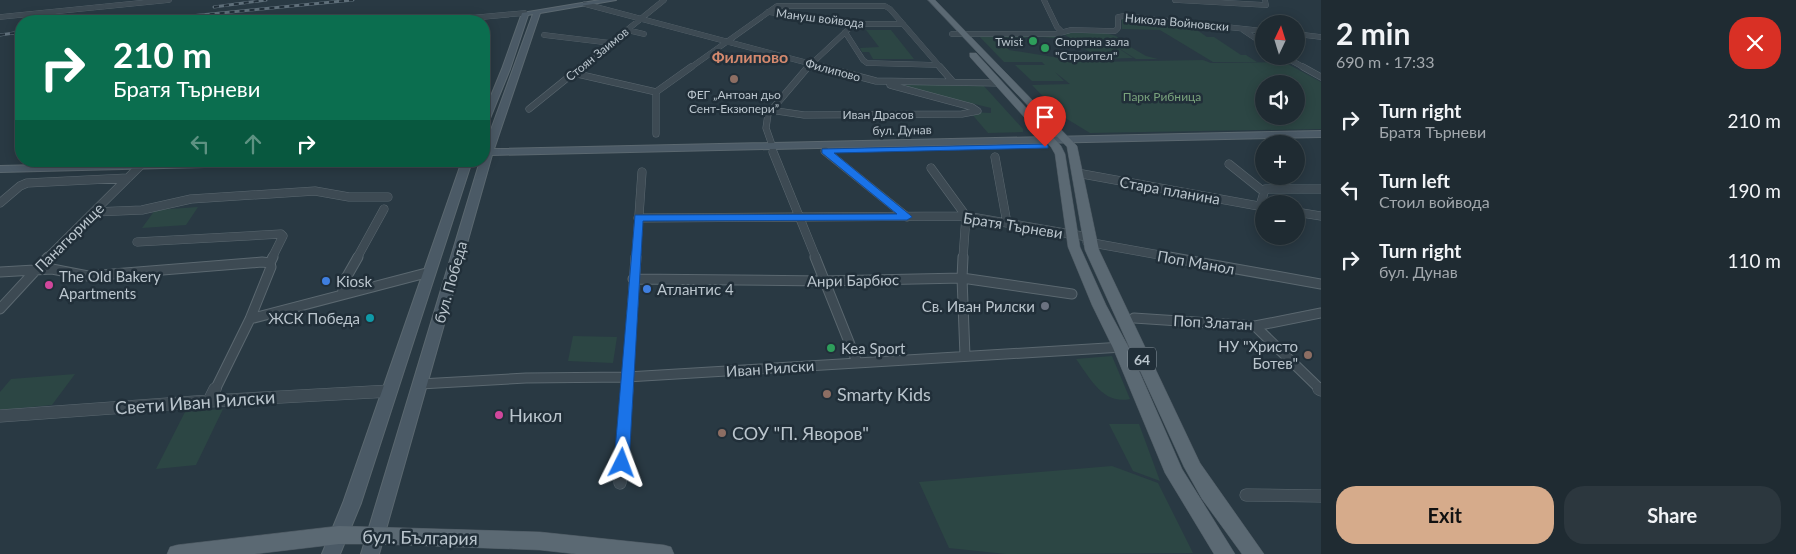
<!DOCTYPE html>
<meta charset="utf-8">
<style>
:root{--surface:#1f2b32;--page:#2c373e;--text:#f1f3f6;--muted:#a1a7ac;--line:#3c474d;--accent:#d6ab8b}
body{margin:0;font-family:Lato,sans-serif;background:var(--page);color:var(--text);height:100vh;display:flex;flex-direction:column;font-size:19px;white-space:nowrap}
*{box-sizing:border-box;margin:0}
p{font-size:16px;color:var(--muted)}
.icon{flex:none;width:28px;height:28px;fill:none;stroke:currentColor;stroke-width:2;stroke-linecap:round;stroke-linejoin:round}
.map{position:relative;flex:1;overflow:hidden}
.panel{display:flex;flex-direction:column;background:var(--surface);width:475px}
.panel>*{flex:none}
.top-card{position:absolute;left:15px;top:15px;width:475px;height:152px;border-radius:20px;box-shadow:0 2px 12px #0003,0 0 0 1px var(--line);background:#0b6e4f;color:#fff;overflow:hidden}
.needle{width:32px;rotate:4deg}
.tools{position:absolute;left:1255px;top:15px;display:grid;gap:10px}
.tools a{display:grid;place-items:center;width:50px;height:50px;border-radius:50%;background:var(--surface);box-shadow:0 2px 12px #0003,0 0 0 1px var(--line);font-size:25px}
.pin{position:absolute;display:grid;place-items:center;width:42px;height:42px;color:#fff;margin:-51px -21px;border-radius:50% 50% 50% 0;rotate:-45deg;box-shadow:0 0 5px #0007}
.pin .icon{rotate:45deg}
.me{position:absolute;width:55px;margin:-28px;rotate:3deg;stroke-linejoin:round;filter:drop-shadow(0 0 4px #0008)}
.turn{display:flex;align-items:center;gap:18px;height:105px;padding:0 15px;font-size:22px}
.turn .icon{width:65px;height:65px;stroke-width:2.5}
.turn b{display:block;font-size:35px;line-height:42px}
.lanes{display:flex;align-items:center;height:48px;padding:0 15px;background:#0003;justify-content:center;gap:25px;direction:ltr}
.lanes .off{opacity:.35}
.round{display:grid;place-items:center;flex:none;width:52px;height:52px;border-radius:20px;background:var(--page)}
.summary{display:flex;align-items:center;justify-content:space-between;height:85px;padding:0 15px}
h1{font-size:30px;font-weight:700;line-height:38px}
.cta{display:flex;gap:10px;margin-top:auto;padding:10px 15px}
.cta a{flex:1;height:58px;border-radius:20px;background:var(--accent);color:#111;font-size:20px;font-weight:700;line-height:58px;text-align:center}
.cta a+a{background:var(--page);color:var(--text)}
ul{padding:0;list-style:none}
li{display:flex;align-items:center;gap:15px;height:70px;padding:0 15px}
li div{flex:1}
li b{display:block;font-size:19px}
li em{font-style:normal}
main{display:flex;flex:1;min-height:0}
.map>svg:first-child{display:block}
.green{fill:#2c4644;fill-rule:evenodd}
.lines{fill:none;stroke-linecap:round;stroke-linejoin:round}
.minor-far4-casing{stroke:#5b6870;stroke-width:5.5}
.minor-far3-casing{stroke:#5b6870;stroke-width:7}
.minor-far2-casing{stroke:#5b6870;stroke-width:9}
.minor-far1-casing{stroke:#5b6870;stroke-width:11}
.minor-casing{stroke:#5b6870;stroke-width:13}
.secondary-casing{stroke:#5b6870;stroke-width:2}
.primary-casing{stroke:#4a565f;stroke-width:1}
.minor-far4{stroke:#3d4a53;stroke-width:5}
.minor-far3{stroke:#3d4a53;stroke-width:6}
.minor-far2{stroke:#3d4a53;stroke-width:8}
.minor-far1{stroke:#3d4a53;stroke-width:9}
.minor{stroke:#3d4a53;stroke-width:12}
.secondary{fill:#4b5a66;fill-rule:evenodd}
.primary{fill:#5b6973;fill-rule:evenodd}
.rail-casing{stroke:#5f6f7a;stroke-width:3}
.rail{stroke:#212f39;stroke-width:2;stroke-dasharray:5;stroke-linecap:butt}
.route{fill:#1a73e8;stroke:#114b97}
.leisure-dot{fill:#2e9e5b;stroke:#212f39;stroke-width:2}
.education-dot{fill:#8d6e63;stroke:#212f39;stroke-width:2}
.shop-dot{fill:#3f7fe0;stroke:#212f39;stroke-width:2}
.hotel-dot{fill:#d1479c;stroke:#212f39;stroke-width:2}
.worship-dot{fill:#6b7280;stroke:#212f39;stroke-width:2}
.culture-dot{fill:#0f9aa8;stroke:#212f39;stroke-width:2}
.labels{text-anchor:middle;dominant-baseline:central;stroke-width:5;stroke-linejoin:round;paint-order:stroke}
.far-street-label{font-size:12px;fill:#bac5cd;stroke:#212f39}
.far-poi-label{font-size:12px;fill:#bac5cd;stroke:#212f39;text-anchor:end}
.far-park-label{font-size:12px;fill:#79a27c;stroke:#212f39}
.shield{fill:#212f39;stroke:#8c98a1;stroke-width:1}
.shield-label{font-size:14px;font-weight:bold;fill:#bac5cd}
.street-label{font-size:15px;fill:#bac5cd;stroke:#212f39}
.poi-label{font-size:15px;fill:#bac5cd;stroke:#212f39;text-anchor:start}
.far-district-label{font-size:16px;font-weight:bold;fill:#d4896e;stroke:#212f39}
.near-poi-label{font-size:18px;fill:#bac5cd;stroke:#212f39;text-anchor:start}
.near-street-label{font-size:18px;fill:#bac5cd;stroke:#212f39}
</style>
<main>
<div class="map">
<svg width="1321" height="554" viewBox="0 0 1321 554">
<rect width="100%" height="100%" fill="#293943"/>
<!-- green -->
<path class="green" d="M 1122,17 L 1188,24 L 1207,37 L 1214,37 L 1241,55 L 1246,55 L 1257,62 L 1213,62 L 1160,30 L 1122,29 Z
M 866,30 L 891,30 L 914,59 L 873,59 L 869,52 L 862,52 L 860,48 L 879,47 Z
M 1073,31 C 1090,32 1110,30 1124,41 L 1122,42 L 1146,56 L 1158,59 L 1136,59 L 1109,42 L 1133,58 L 1099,59 L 1064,34 Z
M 977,34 L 1057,35 L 1062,39 L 1032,36 L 1005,44 L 1009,50 L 1066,59 L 1080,54 L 1092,62 L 1203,60 L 1211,63 L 1284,62 L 1321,82 L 1321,129 L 1090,133 L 1062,116 L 1032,85 L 1070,84 L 1055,72 L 1064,81 L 1032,81 L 1015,65 L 1045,65 L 1042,62 L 1004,62 ZM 1264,84 L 1296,84 L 1296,116 L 1264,116 Z
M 906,85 L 983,85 L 1023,129 L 1023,132 L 988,133 L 970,112 L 991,113 L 991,108 L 909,88 Z
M 198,207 L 186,225 L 142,228 L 155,210 Z
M 573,336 L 617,337 L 613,363 L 568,361 Z
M 1112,356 L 1130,399 C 1103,405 1090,378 1076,359 Z
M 75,374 L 52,405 L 0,410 L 0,392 L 11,379 Z
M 223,409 L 196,465 L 156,469 L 185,412 Z
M 1109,424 L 1139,424 L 1160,481 L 1133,471 Z
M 1112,466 L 1158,483 L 1193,553 L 1006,554 L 949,548 L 919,482 Z"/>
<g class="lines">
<!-- minor-far4 casing -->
<g class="minor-far4-casing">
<path id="minor-far4" d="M 1044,0 L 1057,27 L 1061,31
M 1175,0 L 1266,5 L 1265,0
M 585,4 L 827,68
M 768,12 L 854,24 L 903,24
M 0,17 L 169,0
M 438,21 L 525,13
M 627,30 L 644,34
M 1243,30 L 1264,44
M 845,32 L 863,60 L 867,63 L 938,65
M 952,34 L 1056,34 L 1071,30 L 1115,31 L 1118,28 L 1118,17 L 1124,16 L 1264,31
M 1296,34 L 1321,37
M 544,35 L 611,43
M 1283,56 L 1305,68
M 580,68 L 664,0
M 690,68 L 777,6 L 885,6 L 890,9 L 941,68
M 807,68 L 854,24"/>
</g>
<!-- minor-far3 casing -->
<g class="minor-far3-casing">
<path id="minor-far3" d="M 823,67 L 876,81 L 998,83
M 940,67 L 953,82
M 1303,67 L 1321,77
M 573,73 L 656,92
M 529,109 L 581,67
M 770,110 L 804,115 L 962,114 L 978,111 L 972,107 L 890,85
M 656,134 L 656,92 L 691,67
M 772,145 L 766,128 L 768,114 L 808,67
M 825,151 L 827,152"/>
</g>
<!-- minor-far2 casing -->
<g class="minor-far2-casing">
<path id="minor-far2" d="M 825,151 L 907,217
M 773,152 L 816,258
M 995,157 L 1007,223
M 1229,164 L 1264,192
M 931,168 L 966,216 L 963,258
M 1077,173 L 1264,207
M 0,203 L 20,186 L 27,183 L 128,178
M 1260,206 L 1265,189 L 1321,189
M 94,212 L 142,210 L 191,199 L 315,191 L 349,197 L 388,197
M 1296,212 L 1321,216
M 638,218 L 966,216 L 1088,237
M 137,242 L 281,234 L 283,236 L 272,258
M 1087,242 L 1176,258
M 47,258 L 140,166
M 357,258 L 384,209
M 636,258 L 642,172"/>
</g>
<!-- minor-far1 casing -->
<g class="minor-far1-casing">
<path id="minor-far1" d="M 815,257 L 857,362
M 963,257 L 962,278 L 965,356
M 1169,257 L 1321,284
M 270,263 L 273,257
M 0,272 L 52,269 L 88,276 L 262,262 L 270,263 L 271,267 L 250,319 L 215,390
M 633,279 L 824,281 L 962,278 L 1072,294
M 342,294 L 346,278 L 358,257
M 0,309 L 48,257
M 1134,318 L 1255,326 L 1321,313
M 250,319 L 430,272
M 1255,326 L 1321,390
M 420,384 L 526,378 L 627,377 L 1123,347
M 627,390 L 636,257"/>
</g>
<!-- minor casing -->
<g class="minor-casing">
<path id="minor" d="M 1319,389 L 1321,390
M 209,401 L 215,389
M 0,416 L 209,401 L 390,391
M 620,483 L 627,389
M 1246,495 L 1321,496"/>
</g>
<!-- secondary casing -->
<g class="secondary-casing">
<path id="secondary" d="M 600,0 L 616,0 L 540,13 L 494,149 L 1321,131 L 1321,137 L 492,155 L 379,554 L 361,554 L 480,161 L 484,161 L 484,149 L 533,14 L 528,15 L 510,69 L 488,123 L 484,126 L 484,113 L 502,69 L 522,13 Z
M 195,161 L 331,161 L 326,164 L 0,172 L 0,166 Z
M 462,161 L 472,161 L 361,503 L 340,554 L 322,554 L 343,503 Z"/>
</g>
<!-- primary casing -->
<g class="primary-casing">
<path id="primary" d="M 928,0 L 935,0 L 1077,146 L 1099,250 L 1200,463 L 1264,554 L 1242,554 L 1202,499 L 1184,467 L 1085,250 L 1067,147 Z
M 970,53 L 976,53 L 1061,146 L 1065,154 L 1080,247 L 1106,305 L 1129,348 L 1182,469 L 1235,554 L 1214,554 L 1165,473 L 1113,348 L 1092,305 L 1068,247 L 1055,154 L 1051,147 L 970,57 Z
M 339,526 L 540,532 L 664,545 L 671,547 L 674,554 L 576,554 L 540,550 L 375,544 L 339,544 L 255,554 L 167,554 L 170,547 L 177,545 Z"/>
</g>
<!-- minor-far4 -->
<use href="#minor-far4" class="minor-far4"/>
<!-- minor-far3 -->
<use href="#minor-far3" class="minor-far3"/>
<!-- minor-far2 -->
<use href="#minor-far2" class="minor-far2"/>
<!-- minor-far1 -->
<use href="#minor-far1" class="minor-far1"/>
<!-- minor -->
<use href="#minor" class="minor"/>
<!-- secondary -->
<use href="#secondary" class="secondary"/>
<!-- primary -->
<use href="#primary" class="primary"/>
<!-- rail casing -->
<g class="rail-casing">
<path id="rail" d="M 214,7 L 266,0
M 111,21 L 131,18
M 124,21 L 146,18
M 140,21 L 353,0
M 0,35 L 21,32"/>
</g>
<!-- rail -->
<use href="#rail" class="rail"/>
</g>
<!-- route -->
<path class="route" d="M 1045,144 L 1048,145 L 1048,148 L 834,153 L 910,215 L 912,217 L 907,220 L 643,221 L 629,463 L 627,468 L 622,469 L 616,468 L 614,463 L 635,215 L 897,214 L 822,153 L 822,149 Z"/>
<!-- markers -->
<g class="leisure-dot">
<circle cx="1033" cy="41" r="5"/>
<circle cx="1045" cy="48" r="5"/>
<circle cx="831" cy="348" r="5"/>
</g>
<g class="education-dot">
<circle cx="734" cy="79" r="5"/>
<circle cx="1308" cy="355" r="5"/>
<circle cx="827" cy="394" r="5"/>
<circle cx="722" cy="433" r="5"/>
</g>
<g class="shop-dot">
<circle cx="326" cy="281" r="5"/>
<circle cx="647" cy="289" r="5"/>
</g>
<g class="hotel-dot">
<circle cx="49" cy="285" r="5"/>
<circle cx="499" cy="415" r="5"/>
</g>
<circle class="worship-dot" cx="1045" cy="306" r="5"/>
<circle class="culture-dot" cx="370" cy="318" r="5"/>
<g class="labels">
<!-- far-street labels -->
<g class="far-street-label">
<text transform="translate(820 18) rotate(7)">Мануш войвода</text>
<text transform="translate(1177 22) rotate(5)">Никола Войновски</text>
<text transform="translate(597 54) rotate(-39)">Стоян Заимов</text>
<text transform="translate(833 70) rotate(15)">Филипово</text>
<text x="878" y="114">Иван Драсов</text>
<text transform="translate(902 130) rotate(-1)">бул. Дунав</text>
</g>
<!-- far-poi labels -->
<g class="far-poi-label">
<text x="1023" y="41">Twist</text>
<text x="1055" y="41" text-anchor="start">Спортна зала<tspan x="1055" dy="14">"Строител"</tspan></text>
<text x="734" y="94" text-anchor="middle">ФЕГ „Антоан дьо<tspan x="734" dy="14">Сент-Екзюпери”</tspan></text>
</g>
<!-- far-park labels -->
<g class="far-park-label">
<text x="1162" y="96">Парк Рибница</text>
</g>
<!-- shield labels -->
<rect class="shield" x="1128" y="347.5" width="28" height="23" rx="4"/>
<g class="shield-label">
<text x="1142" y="359">64</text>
</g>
<!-- street labels -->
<g class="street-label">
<text transform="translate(1170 190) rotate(10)">Стара планина</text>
<text transform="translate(1013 225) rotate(9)">Братя Търневи</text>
<text transform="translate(69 237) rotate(-45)">Панагюрище</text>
<text transform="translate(1196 262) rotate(10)">Поп Манол</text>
<text transform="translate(853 280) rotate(-1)">Анри Барбюс</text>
<text transform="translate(450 282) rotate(-74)">бул. Победа</text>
<text transform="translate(1213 322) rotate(3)">Поп Златан</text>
<text transform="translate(770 368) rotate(-4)">Иван Рилски</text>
</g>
<!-- poi labels -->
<g class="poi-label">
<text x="59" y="276">The Old Bakery<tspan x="59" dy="17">Apartments</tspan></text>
<text x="336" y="281">Kiosk</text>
<text x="657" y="289">Атлантис 4</text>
<text x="1035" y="306" text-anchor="end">Св. Иван Рилски</text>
<text x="360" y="318" text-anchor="end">ЖСК Победа</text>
<text x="1298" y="346" text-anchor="end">НУ "Христо<tspan x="1298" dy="17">Ботев"</tspan></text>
<text x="841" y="348">Kea Sport</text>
</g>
<!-- far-district labels -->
<g class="far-district-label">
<text x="750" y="56">Филипово</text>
</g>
<!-- near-poi labels -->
<g class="near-poi-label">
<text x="837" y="394">Smarty Kids</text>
<text x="509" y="415">Никол</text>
<text x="732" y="433">СОУ "П. Яворов"</text>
</g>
<!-- near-street labels -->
<g class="near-street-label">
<text transform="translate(195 402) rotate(-4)">Свети Иван Рилски</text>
<text transform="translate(420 537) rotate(1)">бул. България</text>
</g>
</g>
</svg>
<div class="tools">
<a><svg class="needle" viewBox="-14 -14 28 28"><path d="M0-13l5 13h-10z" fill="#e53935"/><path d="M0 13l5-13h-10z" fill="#a1a7ac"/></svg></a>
<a><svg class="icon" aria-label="sound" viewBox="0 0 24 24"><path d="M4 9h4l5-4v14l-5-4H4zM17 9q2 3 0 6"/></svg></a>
<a>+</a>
<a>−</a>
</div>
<div class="pin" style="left:1045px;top:147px;background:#d93025"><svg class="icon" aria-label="arrive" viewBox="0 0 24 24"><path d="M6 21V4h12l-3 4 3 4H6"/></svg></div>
<svg class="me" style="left:622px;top:463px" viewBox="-20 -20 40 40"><path d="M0-17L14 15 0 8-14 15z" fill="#1a73e8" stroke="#fff" stroke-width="4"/></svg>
<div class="top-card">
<div class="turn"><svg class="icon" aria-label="right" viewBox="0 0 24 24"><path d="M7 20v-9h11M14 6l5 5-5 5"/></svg><div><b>210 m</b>Братя Търневи</div></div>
<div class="lanes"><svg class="icon off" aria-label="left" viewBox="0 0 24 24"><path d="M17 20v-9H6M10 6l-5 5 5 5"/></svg><svg class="icon off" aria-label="ahead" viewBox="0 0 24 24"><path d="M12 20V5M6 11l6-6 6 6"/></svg><svg class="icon" aria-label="right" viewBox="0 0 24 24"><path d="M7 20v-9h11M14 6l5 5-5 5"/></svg></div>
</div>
</div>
<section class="panel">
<div class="summary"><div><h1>2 min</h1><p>690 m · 17:33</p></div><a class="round" style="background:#d93025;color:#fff"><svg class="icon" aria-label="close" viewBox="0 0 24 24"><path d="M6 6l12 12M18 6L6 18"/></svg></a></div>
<ul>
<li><svg class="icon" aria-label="right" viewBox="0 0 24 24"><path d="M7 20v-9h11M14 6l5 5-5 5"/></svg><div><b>Turn right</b><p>Братя Търневи</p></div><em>210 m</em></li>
<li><svg class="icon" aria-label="left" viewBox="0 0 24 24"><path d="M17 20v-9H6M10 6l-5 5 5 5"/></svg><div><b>Turn left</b><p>Стоил войвода</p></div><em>190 m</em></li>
<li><svg class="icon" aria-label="right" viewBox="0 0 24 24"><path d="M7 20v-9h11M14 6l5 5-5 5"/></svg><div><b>Turn right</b><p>бул. Дунав</p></div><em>110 m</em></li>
</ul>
<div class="cta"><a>Exit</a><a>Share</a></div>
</section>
</main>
